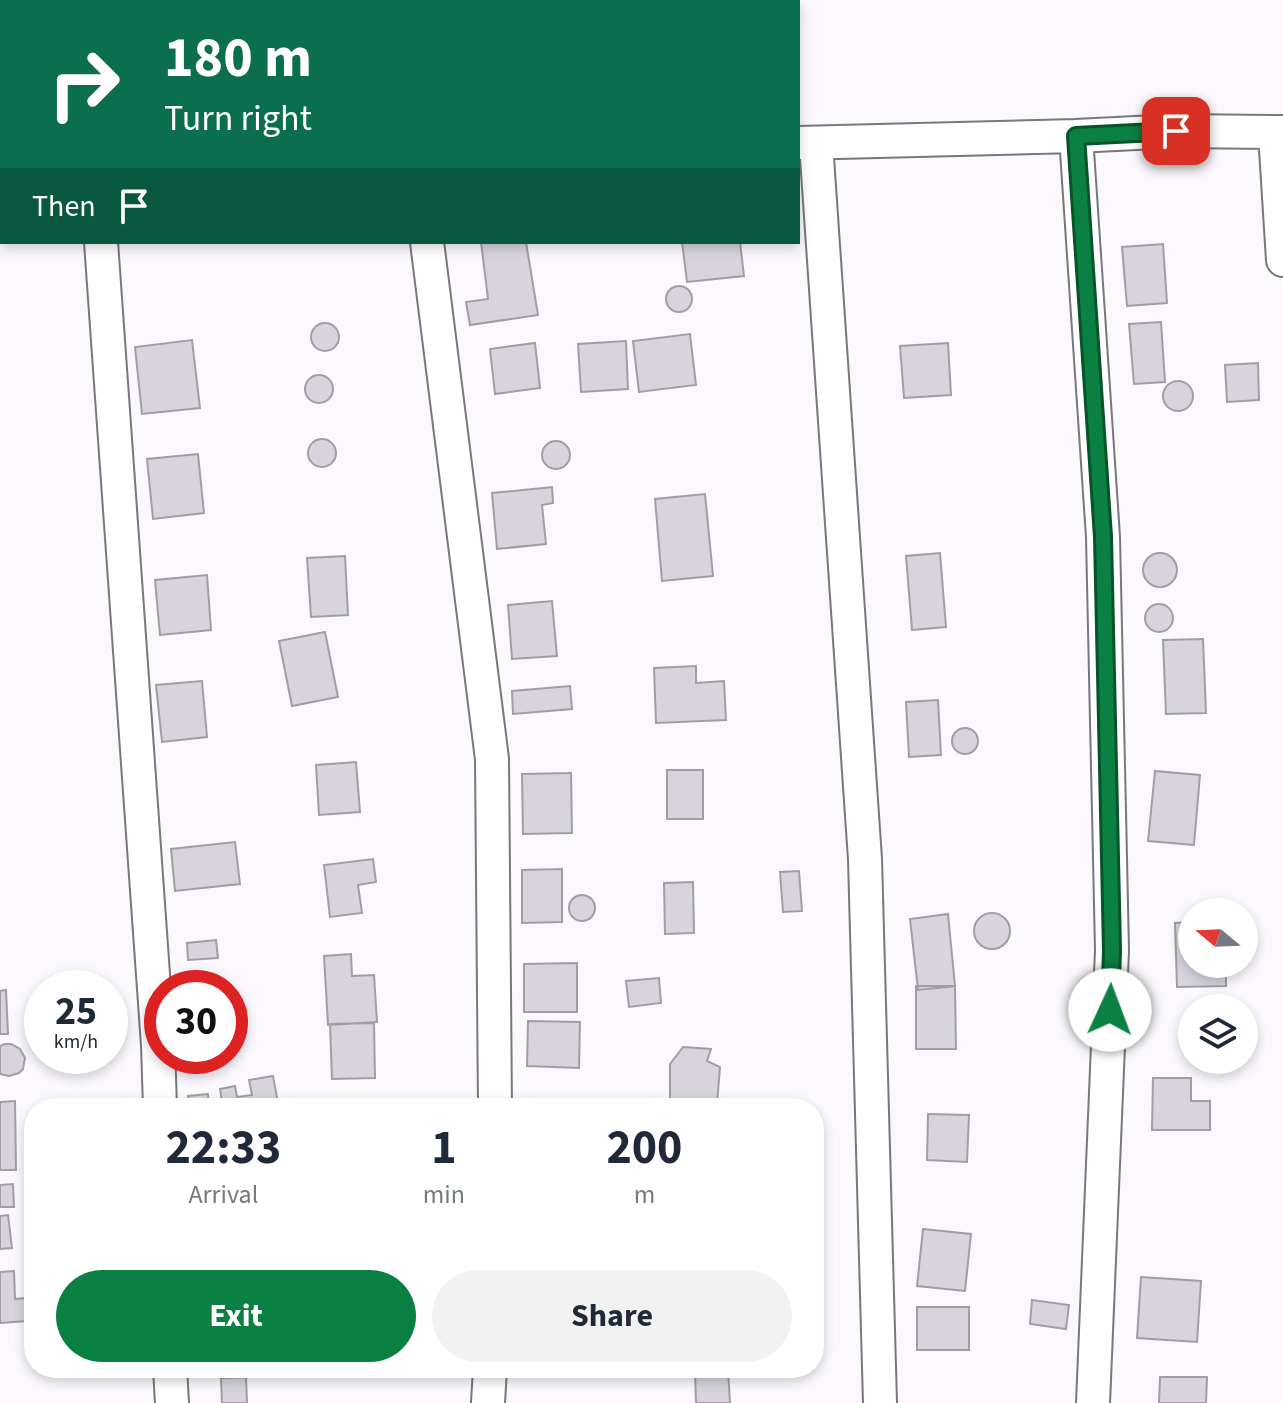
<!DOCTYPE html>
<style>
:root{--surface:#fff;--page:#f2f2f3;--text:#1f2937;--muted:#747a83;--accent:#0b8043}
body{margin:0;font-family:"Source Sans 3",sans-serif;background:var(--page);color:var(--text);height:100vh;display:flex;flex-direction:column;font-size:30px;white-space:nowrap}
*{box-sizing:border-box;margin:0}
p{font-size:26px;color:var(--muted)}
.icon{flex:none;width:44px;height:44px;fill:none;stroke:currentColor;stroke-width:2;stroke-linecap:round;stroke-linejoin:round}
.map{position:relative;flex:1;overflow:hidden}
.panel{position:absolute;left:24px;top:1098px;width:800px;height:280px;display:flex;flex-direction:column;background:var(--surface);border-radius:32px;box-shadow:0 4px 12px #0003}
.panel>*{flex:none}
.guide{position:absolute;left:0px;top:0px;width:800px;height:244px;box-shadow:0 4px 12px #0003;background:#0b6e4f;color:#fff;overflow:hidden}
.needle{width:52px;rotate:289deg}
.controls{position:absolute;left:1178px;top:898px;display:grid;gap:16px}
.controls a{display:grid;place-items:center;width:80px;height:80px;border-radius:50%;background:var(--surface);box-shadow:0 4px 12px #0003;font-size:40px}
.speed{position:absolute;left:24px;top:970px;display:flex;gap:16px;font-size:40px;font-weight:700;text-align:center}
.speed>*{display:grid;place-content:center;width:104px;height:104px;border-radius:50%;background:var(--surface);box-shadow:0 4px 12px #0003;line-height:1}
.speed small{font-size:20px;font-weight:400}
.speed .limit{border:12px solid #d22;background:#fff;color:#111}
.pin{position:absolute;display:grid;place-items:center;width:68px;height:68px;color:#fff;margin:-34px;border-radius:16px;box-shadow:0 4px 12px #0006}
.me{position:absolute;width:88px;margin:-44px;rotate:2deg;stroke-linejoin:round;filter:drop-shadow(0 0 6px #0008)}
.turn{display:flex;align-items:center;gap:28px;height:168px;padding:0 32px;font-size:36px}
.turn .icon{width:104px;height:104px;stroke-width:2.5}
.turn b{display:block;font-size:56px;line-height:68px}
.then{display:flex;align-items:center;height:76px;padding:0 32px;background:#0003;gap:16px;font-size:30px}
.eta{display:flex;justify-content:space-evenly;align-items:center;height:136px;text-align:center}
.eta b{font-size:48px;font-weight:700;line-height:56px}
.cta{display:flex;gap:16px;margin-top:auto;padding:16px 32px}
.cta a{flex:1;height:92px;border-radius:48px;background:var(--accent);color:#fff;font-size:32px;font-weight:700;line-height:92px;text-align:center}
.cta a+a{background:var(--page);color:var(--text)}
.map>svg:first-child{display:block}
.building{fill:#d7d4de;stroke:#a09da6;stroke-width:2}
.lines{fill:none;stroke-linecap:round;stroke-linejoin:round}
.minor-casing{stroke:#79767f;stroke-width:36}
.minor{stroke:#fff;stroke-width:32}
.route-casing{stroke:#07532c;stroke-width:20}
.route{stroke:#0b8043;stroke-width:14}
</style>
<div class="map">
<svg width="1283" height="1403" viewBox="0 0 1283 1403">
<rect width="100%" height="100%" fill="#fbf9fd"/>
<!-- building -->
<path class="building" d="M 481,242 L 526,242 L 538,315 L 470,325 L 466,302 L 488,299 Z
M 682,242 L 740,242 L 744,276 L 687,282 Z
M 1163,244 L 1167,303 L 1127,306 L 1122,247 Z
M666 299a13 13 0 1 1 26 0a13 13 0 1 1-26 0Z
M 1161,322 L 1165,382 L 1134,384 L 1129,324 Z
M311 337a14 14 0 1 1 28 0a14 14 0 1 1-28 0Z
M 690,334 L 696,385 L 639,392 L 633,341 Z
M 192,340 L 200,408 L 142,414 L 135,347 Z
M 626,341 L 628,389 L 581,392 L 578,344 Z
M 535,343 L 540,388 L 495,394 L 490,349 Z
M 948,343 L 951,395 L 904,398 L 900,346 Z
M 1258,363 L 1259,400 L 1227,402 L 1225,365 Z
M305 389a14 14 0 1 1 28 0a14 14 0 1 1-28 0Z
M1163 396a15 15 0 1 1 30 0a15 15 0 1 1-30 0Z
M308 453a14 14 0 1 1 28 0a14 14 0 1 1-28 0Z
M542 455a14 14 0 1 1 28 0a14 14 0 1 1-28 0Z
M 198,454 L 204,513 L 153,519 L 147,459 Z
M 552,487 L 553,503 L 542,505 L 546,544 L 497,549 L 492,493 Z
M 705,494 L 713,576 L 662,581 L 655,499 Z
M1143 570a17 17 0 1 1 34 0a17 17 0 1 1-34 0Z
M 940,553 L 946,627 L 912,630 L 906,556 Z
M 345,556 L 348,615 L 311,617 L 307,558 Z
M 207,575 L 211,630 L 160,635 L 155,580 Z
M 552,601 L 557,656 L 512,659 L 508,605 Z
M1145 618a14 14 0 1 1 28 0a14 14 0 1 1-28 0Z
M 325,632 L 338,697 L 292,706 L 279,641 Z
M 1203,639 L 1206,713 L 1166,714 L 1163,640 Z
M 696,666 L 696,683 L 724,681 L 726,720 L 656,723 L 654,668 Z
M 202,681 L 207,737 L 162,742 L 156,685 Z
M 570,686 L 572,709 L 513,714 L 512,691 Z
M 938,700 L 941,755 L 909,757 L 906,702 Z
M952 741a13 13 0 1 1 26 0a13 13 0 1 1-26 0Z
M 356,762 L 360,812 L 319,815 L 316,765 Z
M 667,770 L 703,770 L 703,819 L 667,819 Z
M 1155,771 L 1200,775 L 1194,845 L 1148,841 Z
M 571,773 L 572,833 L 523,834 L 522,774 Z
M 235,842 L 240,884 L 175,891 L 171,849 Z
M 373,859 L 376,882 L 358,885 L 362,913 L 330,917 L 324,865 Z
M 562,869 L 562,922 L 522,923 L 522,870 Z
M 799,871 L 802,911 L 783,912 L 780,872 Z
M 693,882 L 694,933 L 665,934 L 664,883 Z
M569 908a13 13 0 1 1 26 0a13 13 0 1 1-26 0Z
M974 931a18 18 0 1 1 36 0a18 18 0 1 1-36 0Z
M 948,914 L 955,986 L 918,990 L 910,919 Z
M 1192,922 L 1192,964 L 1226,964 L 1226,986 L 1177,987 L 1175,923 Z
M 216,940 L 218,958 L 188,960 L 187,943 Z
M 351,954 L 352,976 L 374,975 L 377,1022 L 328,1025 L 324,956 Z
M 577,963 L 577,1012 L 524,1012 L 524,964 Z
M 659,978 L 661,1003 L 629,1007 L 626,981 Z
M 916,986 L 955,986 L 956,1049 L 916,1049 Z
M 6,990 L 8,1034 L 0,1034 L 0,991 Z
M 528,1021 L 580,1022 L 579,1068 L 527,1066 Z
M 374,1023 L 375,1078 L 332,1079 L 330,1024 Z
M 5,1044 L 11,1044 L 20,1049 L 25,1058 L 23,1069 L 19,1073 L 9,1076 L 0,1074 L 0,1046 Z
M 683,1047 L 711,1049 L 707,1061 L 720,1067 L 717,1104 L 698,1108 L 670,1103 L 670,1064 Z
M 273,1076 L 279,1108 L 223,1108 L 220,1089 L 235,1086 L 237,1097 L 252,1095 L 249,1080 Z
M 1153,1078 L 1191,1078 L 1191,1101 L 1210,1101 L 1210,1130 L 1152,1130 Z
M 208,1094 L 209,1108 L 189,1108 L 188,1096 Z
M 15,1101 L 16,1170 L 0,1170 L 0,1102 Z
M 928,1114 L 969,1115 L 967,1162 L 927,1160 Z
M 13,1184 L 14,1207 L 0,1207 L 0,1185 Z
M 8,1215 L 12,1248 L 0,1249 L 0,1216 Z
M 923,1229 L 971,1234 L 965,1291 L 917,1286 Z
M 14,1271 L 15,1299 L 25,1298 L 27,1321 L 0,1323 L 0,1272 Z
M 1141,1277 L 1201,1281 L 1197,1342 L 1137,1338 Z
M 1032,1300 L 1069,1305 L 1066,1329 L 1030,1324 Z
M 917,1307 L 969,1307 L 969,1350 L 917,1350 Z
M 566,1368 L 594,1368 L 586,1375 L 581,1376 L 571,1373 Z
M 615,1368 L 668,1368 L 616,1373 Z
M 728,1370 L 730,1403 L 696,1403 L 695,1371 Z
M 246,1377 L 247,1403 L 222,1403 L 221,1378 Z
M 1160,1377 L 1207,1377 L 1206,1403 L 1159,1403 Z"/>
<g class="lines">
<!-- minor casing -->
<g class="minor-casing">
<path id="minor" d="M 1275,133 L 1283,260
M 1076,136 L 1103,537 L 1112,950 L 1093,1403
M 798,143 L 1076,136 L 1176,131 L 1283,132
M 816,143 L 865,859 L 880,1403
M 0,201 L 2,201
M 101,242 L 158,1045 L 160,1108
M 427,242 L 492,759 L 495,1108
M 170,1368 L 172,1403
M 488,1403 L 490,1368"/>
</g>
<!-- minor -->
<use href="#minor" class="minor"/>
</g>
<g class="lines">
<!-- route casing -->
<g class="route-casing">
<path id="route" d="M 1110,1010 L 1112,950 L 1103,537 L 1076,136 L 1176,131"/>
</g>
<!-- route -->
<use href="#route" class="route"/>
</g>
</svg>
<div class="controls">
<a><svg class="needle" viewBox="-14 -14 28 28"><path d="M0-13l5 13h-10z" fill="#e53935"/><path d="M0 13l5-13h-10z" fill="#747a83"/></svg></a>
<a><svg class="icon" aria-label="layers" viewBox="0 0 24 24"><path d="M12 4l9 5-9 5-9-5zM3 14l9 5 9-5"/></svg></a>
</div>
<div class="speed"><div>25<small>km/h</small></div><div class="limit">30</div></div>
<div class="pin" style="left:1176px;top:131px;background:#d93025"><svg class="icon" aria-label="arrive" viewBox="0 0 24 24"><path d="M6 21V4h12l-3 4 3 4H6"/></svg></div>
<svg class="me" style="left:1110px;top:1010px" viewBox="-20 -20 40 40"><circle r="19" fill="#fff"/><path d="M0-13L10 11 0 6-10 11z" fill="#0b8043"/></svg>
<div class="guide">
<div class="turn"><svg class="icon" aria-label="right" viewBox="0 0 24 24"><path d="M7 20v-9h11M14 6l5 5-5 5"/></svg><div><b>180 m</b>Turn right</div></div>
<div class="then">Then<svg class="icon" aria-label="arrive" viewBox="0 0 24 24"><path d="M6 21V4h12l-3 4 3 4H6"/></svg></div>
</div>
<section class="panel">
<div class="eta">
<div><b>22:33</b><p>Arrival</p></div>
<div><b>1</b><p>min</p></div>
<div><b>200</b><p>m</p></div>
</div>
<div class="cta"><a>Exit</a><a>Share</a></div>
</section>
</div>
